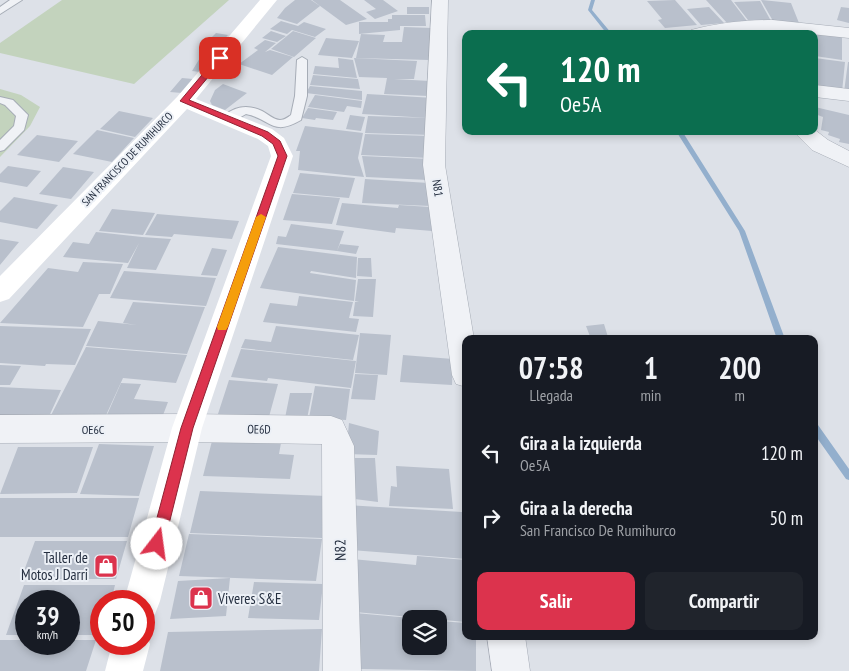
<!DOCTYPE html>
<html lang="es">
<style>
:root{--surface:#171b24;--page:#20242c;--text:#f1f3f6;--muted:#9ea1a6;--accent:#dc334d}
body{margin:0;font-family:"PT Sans Narrow",sans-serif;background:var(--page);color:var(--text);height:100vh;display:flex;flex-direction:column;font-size:19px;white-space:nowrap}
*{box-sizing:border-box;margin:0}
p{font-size:16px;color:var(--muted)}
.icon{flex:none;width:28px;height:28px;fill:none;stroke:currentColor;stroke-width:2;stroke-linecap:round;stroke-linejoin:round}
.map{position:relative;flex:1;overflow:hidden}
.details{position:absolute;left:462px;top:335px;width:356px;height:305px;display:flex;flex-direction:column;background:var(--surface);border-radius:10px;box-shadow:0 2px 8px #0003}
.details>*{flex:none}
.guide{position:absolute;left:462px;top:30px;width:356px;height:105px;border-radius:10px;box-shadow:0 2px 8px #0003;background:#0b6e4f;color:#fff;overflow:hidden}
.buttons{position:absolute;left:402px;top:610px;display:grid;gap:10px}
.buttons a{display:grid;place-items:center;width:45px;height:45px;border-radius:10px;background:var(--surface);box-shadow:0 2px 8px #0003;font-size:25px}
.speed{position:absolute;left:15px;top:590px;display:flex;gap:10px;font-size:25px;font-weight:700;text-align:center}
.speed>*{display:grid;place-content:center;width:65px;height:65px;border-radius:50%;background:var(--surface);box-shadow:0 2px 8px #0003;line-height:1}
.speed small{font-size:12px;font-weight:400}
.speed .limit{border:8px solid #d22;background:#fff;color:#111}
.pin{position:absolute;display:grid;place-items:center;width:42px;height:42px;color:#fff;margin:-21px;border-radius:10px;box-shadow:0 2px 8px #0006}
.me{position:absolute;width:55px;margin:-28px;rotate:15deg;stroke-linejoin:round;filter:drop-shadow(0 0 4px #0008)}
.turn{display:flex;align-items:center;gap:18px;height:105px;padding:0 15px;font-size:22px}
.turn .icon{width:65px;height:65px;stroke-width:2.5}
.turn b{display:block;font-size:35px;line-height:42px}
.eta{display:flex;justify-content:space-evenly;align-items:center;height:85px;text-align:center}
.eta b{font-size:30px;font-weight:700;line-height:35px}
.primary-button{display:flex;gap:10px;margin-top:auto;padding:10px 15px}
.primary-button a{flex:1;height:58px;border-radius:10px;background:var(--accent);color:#fff;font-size:20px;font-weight:700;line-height:58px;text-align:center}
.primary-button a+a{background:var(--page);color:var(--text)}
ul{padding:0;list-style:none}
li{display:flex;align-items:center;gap:15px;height:65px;padding:0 15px}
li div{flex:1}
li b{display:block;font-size:19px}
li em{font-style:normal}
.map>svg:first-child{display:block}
.green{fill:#c3d3bd}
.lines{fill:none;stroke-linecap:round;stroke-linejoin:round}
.stream{fill:#93afcd;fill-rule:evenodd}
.building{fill:#b9c0cc}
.lane-casing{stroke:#a6acb6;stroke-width:2}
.street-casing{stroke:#a6acb6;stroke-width:1}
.lane{fill:#f0f2f6;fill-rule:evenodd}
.street{fill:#f0f2f6;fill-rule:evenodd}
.secondary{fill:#fff;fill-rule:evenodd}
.route{fill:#dc334d;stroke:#8f2132}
.slow{fill:#f59e0b}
.labels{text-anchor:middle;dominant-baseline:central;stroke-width:4;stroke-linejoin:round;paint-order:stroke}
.far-street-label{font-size:11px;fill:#252f40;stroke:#ecf0f6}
.street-label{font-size:12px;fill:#252f40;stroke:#ecf0f6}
.near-street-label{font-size:15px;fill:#252f40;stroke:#ecf0f6}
.near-poi-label{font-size:15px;fill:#252f40;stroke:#ecf0f6;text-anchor:end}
</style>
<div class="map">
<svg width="849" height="671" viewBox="0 0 849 671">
<rect width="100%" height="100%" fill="#dde1e8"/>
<!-- green -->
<path class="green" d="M 62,0 L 229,0 L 134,84 L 0,53 L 0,43 Z
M 0,89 L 21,95 L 40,107 L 30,126 L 0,157 Z"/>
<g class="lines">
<!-- stream -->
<path class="stream" d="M 591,0 L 595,0 L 592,10 L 612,34 L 607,34 L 588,10 Z
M 676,131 L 682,131 L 745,231 L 785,339 L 777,339 L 739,231 Z
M 815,424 L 818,425 L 849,469 L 849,480 L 846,479 L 815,435 Z"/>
</g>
<!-- building -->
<path class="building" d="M 295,0 L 311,0 L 320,6 L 297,24 L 277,18 L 285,8 Z
M 312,0 L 340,0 L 367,19 L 346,25 Z
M 364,0 L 383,0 L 398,11 L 375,19 L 366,12 L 376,9 Z
M 675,0 L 697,25 L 665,28 L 658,20 L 662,19 L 647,1 Z
M 706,0 L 731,0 L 747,21 L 727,23 Z
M 761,0 L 791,3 L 799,23 L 773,21 Z
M 760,1 L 771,21 L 748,20 L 734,2 Z
M 407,7 L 429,7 L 429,14 L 407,14 Z
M 709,7 L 724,23 L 701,25 L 687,9 Z
M 841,7 L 849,8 L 849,23 L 837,20 Z
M 392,15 L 425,15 L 426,26 L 400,26 L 400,30 L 359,34 L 359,22 L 388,22 L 388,19 L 392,19 Z
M 281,21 L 298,26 L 304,22 L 326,29 L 315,37 L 292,30 L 287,34 L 270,29 Z
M 404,27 L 432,28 L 429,60 L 356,58 L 361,34 L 385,35 L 383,42 L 402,42 Z
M 271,31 L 286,36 L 277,42 L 262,38 Z
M 293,31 L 316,38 L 294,57 L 271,49 Z
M 216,33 L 228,35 L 212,53 L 199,50 Z
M 815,33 L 842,36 L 842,60 L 815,56 Z
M 326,38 L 359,41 L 352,58 L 318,55 Z
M 265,40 L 276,43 L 265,52 L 270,50 L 293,57 L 272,75 L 239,64 L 258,50 L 254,48 Z
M 203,53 L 214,54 L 200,72 L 192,71 Z
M 338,58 L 353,60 L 357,78 L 313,74 L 315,66 L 339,68 Z
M 354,58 L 417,61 L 414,79 L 394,79 L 430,81 L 428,96 L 384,94 L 387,78 L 359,77 Z
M 815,58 L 845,62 L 842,92 L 815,87 Z
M 848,62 L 849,62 L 849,93 L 844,92 Z
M 313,75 L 358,79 L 360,89 L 310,85 Z
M 182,78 L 193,79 L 182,93 L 170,92 Z
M 223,84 L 247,93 L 225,110 L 212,105 L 210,101 L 215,90 Z
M 310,86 L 362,91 L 362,100 L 306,93 Z
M 367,94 L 434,98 L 431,135 L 365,133 L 368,116 L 429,118 L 362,114 Z
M 315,95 L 362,101 L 361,108 L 347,106 L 344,112 L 308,107 Z
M 815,107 L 849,115 L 849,144 L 839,142 L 840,139 L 828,135 L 829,132 L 821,130 L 823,117 L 815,114 Z
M 308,108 L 337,112 L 333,120 L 316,118 L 315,120 L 302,118 Z
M 119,111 L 153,118 L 135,137 L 100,129 Z
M 350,115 L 365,117 L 361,131 L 346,129 Z
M 305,126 L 363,133 L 358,158 L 364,177 L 298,170 L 300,151 L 296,151 Z
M 97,130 L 134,138 L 112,162 L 73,154 Z
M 744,131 L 767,131 L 769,135 L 746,135 Z
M 365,134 L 431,136 L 429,158 L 361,155 Z
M 37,135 L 78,141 L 59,162 L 17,155 Z
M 362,156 L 430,159 L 428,180 L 366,177 Z
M 8,166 L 41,171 L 27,187 L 0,182 L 0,174 Z
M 63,167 L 94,172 L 71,199 L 39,194 Z
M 300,173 L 355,178 L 349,198 L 293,193 Z
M 365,179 L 429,183 L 430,206 L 362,203 Z
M 292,194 L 340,198 L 332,224 L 283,220 Z
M 14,197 L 58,205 L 37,229 L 0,222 L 0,211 Z
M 342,203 L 398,208 L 399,205 L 430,207 L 432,231 L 396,228 L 395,233 L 336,225 Z
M 112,209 L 155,213 L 143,235 L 99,231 Z
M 157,214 L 239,221 L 232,239 L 174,234 L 172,237 L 145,235 Z
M 291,224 L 344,231 L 337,251 L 276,244 L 278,236 L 286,237 Z
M 96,232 L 142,237 L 171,239 L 156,270 L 127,268 L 139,243 L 128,263 L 63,257 L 73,242 L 89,244 Z
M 0,239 L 19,242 L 0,265 Z
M 340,244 L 359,246 L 356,254 L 337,251 Z
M 278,247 L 357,257 L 356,278 L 311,271 L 310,273 L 356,280 L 354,301 L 260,288 Z
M 212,248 L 227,250 L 217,276 L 201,275 Z
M 358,258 L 371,258 L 372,277 L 357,276 Z
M 83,262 L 123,264 L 110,294 L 99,294 L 83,327 L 0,323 L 48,268 L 78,272 Z
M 124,271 L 216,278 L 206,306 L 110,298 Z
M 358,279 L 376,279 L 373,317 L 353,316 L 355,302 L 359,302 L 355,301 Z
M 299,296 L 353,302 L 349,318 L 359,319 L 356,332 L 263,322 L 270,303 L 297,306 Z
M 133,302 L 205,307 L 187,354 L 86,346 L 98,321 L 137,325 L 123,323 Z
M 604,324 L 608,337 L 591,339 L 586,326 Z
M 0,326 L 91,329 L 75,365 L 46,364 L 45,366 L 0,363 Z
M 276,326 L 359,335 L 353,360 L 241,348 L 245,339 L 271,342 Z
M 360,333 L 391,335 L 387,375 L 355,373 Z
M 86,347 L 187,355 L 176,383 L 123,378 L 102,424 L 47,423 Z
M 241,349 L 356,361 L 351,388 L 268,378 L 267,381 L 231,377 Z
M 403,355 L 453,359 L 452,385 L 400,382 Z
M 0,365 L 21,366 L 10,385 L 0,385 Z
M 355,374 L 378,375 L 375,400 L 351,399 Z
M 229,380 L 278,384 L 267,424 L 217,417 Z
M 121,383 L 141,384 L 134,399 L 168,402 L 160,423 L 103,424 Z
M 315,386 L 350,389 L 346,420 L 309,418 Z
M 0,387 L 61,390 L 46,423 L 0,421 Z
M 290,393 L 312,393 L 307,419 L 285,418 Z
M 349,423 L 379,431 L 377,455 L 346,454 Z
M 212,441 L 281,443 L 279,454 L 294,455 L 290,479 L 203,476 Z
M 99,444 L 154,446 L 139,496 L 80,494 Z
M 18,447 L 93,447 L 77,493 L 0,494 Z
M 346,458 L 375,458 L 378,502 L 347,498 Z
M 396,466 L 449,469 L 453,509 L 389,506 L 391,486 L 397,487 Z
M 200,491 L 327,496 L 322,538 L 190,533 Z
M 0,498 L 139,498 L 128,537 L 0,537 Z
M 346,505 L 462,512 L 466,559 L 351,550 Z
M 189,534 L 322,539 L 316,581 L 179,576 Z
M 35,541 L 127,541 L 116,579 L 21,579 Z
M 417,556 L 466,560 L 466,622 L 355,612 L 352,559 L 416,565 Z
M 230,578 L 226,616 L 170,619 L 178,581 Z
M 254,582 L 323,584 L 319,620 L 248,618 Z
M 24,585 L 115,585 L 111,601 L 101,601 L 101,635 L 69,635 L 69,601 L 26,601 L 26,635 L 6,635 Z
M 355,613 L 411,618 L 411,646 L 439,646 L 439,621 L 466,623 L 466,636 L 476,636 L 476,671 L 361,669 Z
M 322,629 L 319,671 L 160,671 L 168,632 Z
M 0,640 L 26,640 L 26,644 L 69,644 L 69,640 L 96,640 L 86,671 L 0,671 Z"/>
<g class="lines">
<!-- lane casing -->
<g class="lane-casing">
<path id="lane" d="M 10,0 L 22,0 L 0,14 L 0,7 Z
M 302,57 L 307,60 L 307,96 L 301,120 C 272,137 271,119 246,114 L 232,122 L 224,122 L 222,119 C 232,106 248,104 262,111 C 268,114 274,120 280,120 C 285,120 288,117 291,115 L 295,96 L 297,60 Z
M 0,97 L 13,100 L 28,115 L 24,130 L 4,150 L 0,151 L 0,140 L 14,126 L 16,116 L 5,105 L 0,103 Z"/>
</g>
<!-- street casing -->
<g class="street-casing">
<path id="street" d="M 432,0 L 448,0 L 445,165 L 474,339 L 466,339 L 466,387 L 456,384 L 452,375 L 423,165 Z
M 773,20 L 849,28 L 849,38 L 773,30 L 688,34 L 691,30 C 718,23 744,20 773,20 Z
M 815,85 L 849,89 L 849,101 L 815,97 Z
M 815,130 L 828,140 L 849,151 L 849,167 L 812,150 L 793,131 Z
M 187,414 L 331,416 L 342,420 L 354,446 L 361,671 L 323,671 L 322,444 L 187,442 L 0,443 L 0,415 Z
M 487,636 L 525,636 L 530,671 L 492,671 Z"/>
</g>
<!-- lane -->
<use href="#lane" class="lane"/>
<!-- street -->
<use href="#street" class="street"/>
<!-- secondary -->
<path class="secondary" d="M 260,0 L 277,0 L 196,99 L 272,129 L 284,138 L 293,156 L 202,428 L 160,601 L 155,614 L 144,618 L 144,601 L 124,601 L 172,428 L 271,156 L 268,146 L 258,139 L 187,109 L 9,299 L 0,302 L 0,276 L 177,97 Z
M 144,631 L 150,644 L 143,671 L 105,671 L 112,644 L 144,644 Z"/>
</g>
<!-- route -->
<path class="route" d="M 218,56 L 224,58 L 189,100 L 268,132 L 280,141 L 287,156 L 193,428 L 164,544 L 162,549 L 157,551 L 152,549 L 150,544 L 181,428 L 278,156 L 273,144 L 262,136 L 180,101 Z"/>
<!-- slow -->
<path class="slow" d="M 261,214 L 266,217 L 228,327 L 226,330 L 218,330 L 217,327 L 256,217 Z"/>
<!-- icons -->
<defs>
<g id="shop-square" transform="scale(1.25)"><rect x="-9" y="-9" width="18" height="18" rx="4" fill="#dc334d" stroke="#ecf0f6"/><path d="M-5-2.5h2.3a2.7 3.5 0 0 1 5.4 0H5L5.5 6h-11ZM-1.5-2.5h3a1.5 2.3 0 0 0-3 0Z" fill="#fff"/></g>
</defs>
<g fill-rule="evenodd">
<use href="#shop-square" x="106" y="566"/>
<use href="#shop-square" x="201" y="598"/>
</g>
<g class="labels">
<!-- far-street labels -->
<g class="far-street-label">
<text transform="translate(127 159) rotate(-46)">SAN FRANCISCO DE RUMIHURCO</text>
</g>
<!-- street labels -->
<g class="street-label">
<text transform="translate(438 188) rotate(81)">N81</text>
<text x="93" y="429">OE6C</text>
<text transform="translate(259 429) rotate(1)">OE6D</text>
</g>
<!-- near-street labels -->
<g class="near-street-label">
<text transform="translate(340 550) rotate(-91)">N82</text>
</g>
<!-- near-poi labels -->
<g class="near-poi-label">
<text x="88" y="557">Taller de<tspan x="88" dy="17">Motos J Darri</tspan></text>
<text x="218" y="598" text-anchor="start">Viveres S&amp;E</text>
</g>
</g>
</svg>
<div class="buttons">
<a><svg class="icon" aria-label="layers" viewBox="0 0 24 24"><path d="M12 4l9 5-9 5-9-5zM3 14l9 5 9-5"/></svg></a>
</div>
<div class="speed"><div>39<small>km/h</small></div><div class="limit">50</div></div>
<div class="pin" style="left:220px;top:58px;background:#d93025"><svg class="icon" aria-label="arrive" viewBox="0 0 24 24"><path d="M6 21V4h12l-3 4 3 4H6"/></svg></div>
<svg class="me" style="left:157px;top:544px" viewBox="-20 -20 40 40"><circle r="19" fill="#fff"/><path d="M0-13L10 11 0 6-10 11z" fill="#dc334d"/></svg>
<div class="guide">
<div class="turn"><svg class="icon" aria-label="left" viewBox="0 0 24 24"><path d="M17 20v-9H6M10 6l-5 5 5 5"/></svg><div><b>120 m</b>Oe5A</div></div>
</div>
<section class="details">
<div class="eta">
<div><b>07:58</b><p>Llegada</p></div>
<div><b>1</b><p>min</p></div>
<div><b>200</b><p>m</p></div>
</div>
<ul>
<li><svg class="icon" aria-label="left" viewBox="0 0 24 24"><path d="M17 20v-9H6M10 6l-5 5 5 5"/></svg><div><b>Gira a la izquierda</b><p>Oe5A</p></div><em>120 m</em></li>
<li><svg class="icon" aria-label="right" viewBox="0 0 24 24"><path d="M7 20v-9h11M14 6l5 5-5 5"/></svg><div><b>Gira a la derecha</b><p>San Francisco De Rumihurco</p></div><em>50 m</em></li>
</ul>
<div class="primary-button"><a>Salir</a><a>Compartir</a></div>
</section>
</div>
